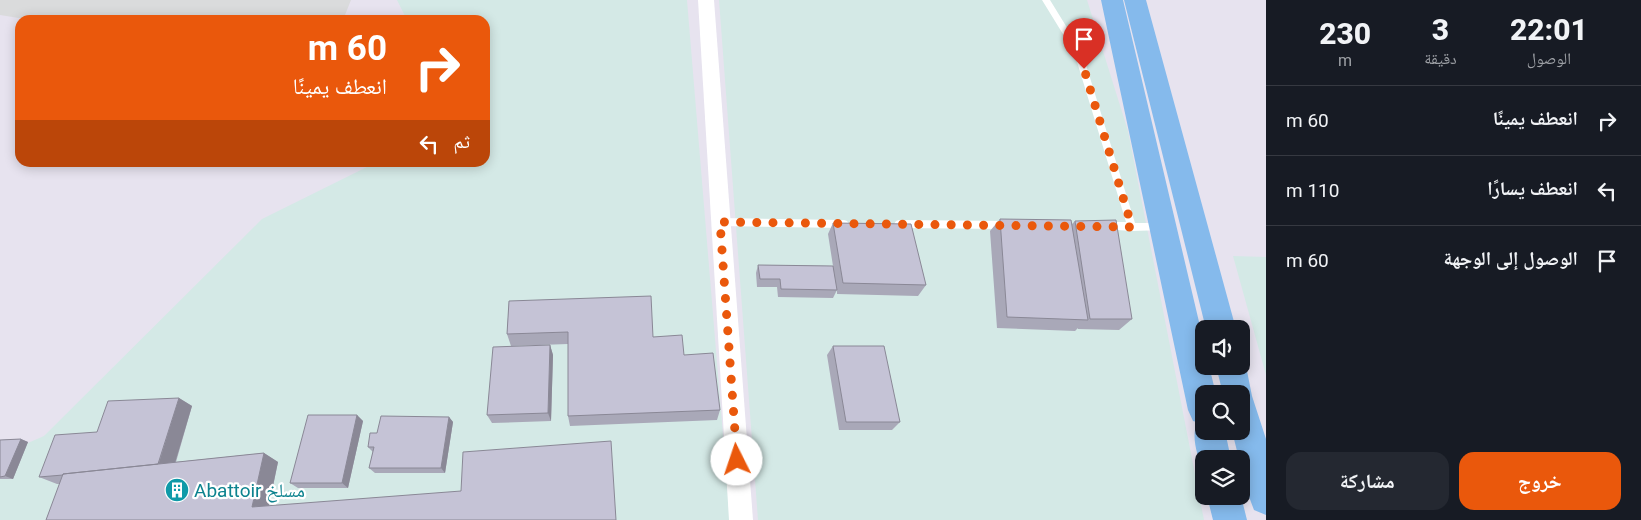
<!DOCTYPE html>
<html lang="ar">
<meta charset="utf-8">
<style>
:root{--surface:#171b24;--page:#242831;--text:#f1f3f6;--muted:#9ea1a6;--line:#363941;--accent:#ea580c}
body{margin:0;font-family:Roboto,"Noto Naskh Arabic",sans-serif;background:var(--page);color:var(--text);direction:rtl;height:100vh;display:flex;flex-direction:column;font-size:19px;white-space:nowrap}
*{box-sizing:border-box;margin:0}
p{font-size:16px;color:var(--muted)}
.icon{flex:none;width:28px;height:28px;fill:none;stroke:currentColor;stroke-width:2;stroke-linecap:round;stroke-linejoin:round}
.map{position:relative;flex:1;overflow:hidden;direction:ltr}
.drawer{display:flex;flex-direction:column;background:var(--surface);width:375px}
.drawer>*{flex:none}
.top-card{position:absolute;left:15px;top:15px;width:475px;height:152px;border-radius:15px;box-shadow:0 2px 12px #0003;direction:rtl;background:#ea580c;color:#fff;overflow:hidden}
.controls{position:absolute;left:1195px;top:320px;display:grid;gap:10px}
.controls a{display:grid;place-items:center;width:55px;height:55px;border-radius:10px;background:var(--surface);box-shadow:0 2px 12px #0003;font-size:25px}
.pin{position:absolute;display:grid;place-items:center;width:42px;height:42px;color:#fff;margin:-51px -21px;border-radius:50% 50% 50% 0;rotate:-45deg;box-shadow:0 0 5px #0007}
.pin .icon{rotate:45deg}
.me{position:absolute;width:55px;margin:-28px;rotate:356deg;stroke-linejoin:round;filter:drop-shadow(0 0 4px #0008)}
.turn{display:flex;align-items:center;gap:18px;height:105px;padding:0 20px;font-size:22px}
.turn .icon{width:65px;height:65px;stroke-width:2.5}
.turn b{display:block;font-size:35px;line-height:42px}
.then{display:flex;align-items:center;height:48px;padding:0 20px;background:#0003;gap:10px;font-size:19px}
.eta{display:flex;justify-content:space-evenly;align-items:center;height:85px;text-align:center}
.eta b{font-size:30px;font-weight:800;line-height:35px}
.button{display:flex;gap:10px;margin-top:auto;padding:10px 20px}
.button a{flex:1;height:58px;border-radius:15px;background:var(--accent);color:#fff;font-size:20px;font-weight:800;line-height:58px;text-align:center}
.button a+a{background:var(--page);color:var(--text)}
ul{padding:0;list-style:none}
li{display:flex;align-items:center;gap:15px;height:70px;padding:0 20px;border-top:1px solid var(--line)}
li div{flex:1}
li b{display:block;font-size:19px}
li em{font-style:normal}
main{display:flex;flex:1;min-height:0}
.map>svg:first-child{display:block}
.residential{fill:#dadbdc}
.industrial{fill:#d4e9e6}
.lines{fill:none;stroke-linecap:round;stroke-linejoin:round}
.lane{fill:#fff;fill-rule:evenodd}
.street{fill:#fff;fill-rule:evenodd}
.highway{fill:#85baec;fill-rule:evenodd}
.wall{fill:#a9a8b8}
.shaded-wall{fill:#8a8896}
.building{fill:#c5c3d6;stroke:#8a8896}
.route{stroke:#ea580c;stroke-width:9;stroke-dasharray:0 16.2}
.labels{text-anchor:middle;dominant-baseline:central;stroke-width:4.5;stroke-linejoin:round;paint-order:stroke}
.near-culture-label{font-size:19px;fill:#0d838f;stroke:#fff;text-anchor:start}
</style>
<main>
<section class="drawer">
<div class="eta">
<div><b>22:01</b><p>الوصول</p></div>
<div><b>3</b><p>دقيقة</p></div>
<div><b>230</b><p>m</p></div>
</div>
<ul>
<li><svg class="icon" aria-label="right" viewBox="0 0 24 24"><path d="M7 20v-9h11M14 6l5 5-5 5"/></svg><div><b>انعطف يمينًا</b></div><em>60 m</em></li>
<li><svg class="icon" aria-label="left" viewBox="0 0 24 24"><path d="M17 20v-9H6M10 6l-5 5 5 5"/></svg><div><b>انعطف يسارًا</b></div><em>110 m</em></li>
<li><svg class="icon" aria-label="arrive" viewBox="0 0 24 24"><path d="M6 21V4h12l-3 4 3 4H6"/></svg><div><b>الوصول إلى الوجهة</b></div><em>60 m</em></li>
</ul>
<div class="button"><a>خروج</a><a>مشاركة</a></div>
</section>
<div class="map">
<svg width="1266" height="520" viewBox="0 0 1266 520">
<rect width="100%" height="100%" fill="#e7e3ef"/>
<!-- residential -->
<path class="residential" d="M 0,0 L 351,0 L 343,20 L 31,20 L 0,15 Z"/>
<!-- industrial -->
<path class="industrial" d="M 397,0 L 687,0 L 730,520 L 0,520 L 0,455 L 44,436 L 262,219 L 375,163 L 485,162 L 485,20 L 407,20 Z
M 719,0 L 1087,0 L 1128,131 L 1204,520 L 758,520 Z
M 1233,256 L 1266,257 L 1266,375 Z"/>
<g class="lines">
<!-- lane -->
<path class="lane" d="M 1042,0 L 1050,0 L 1082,52 L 1135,223 L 1162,223 L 1165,224 L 1167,227 L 1165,230 L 1132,231 L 1101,229 L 1099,226 L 1101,223 L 1104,222 L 1126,222 L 1074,52 Z
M 720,218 L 844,220 L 847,221 L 849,224 L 847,227 L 844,228 L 720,226 L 717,225 L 715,222 L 717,219 Z
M 899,220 L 1007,221 L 1010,222 L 1012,225 L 1010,228 L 1007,229 L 899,228 L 896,227 L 894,224 L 896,221 Z"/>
<!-- street -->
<path class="street" d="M 698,0 L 714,0 L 753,520 L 729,520 Z"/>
<!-- highway -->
<path class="highway" d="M 1101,0 L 1123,0 L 1204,343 L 1204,366 L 1209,366 L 1216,394 L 1204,394 L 1204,431 L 1225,431 L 1231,459 L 1204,459 L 1204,471 C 1197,456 1191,437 1197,422 L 1193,421 L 1188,410 Z
M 1124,0 L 1146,0 L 1236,329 L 1206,329 Z
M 1241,356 L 1246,366 L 1252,396 L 1266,439 L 1266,515 L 1254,510 C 1248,494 1241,476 1241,459 L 1239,459 L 1232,431 L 1241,431 L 1241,394 L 1223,394 L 1216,366 L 1241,366 Z
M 1207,496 L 1241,496 L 1247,520 L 1213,520 Z"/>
</g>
<!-- wall -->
<path class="wall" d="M 1000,219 L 1072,224 L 1075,221 L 1132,319 L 1119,330 L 1078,329 L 1078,328 L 1075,331 L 997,328 L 990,231 Z
M 833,223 L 926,285 L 918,296 L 837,294 L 837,290 L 833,298 L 778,297 L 777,287 L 757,287 L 756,273 L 758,265 L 833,266 L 828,234 Z
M 509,301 L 653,337 L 684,355 L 720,410 L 717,420 L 570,426 L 568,416 L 568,344 L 511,346 L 507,334 Z
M 550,345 L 553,355 L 551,421 L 492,423 L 487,415 Z
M 833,346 L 900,422 L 892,430 L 839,430 L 827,355 Z
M 179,398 L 192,406 L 176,462 L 264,453 L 278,462 L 269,506 L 616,520 L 46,520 L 60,484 L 57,484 L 39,477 L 97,432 Z
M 357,415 L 363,421 L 348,488 L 298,488 L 290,483 Z
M 449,417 L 453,422 L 445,473 L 375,473 L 369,468 L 373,452 L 368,447 L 377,433 Z
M 21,439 L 28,442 L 13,479 L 0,479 L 0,440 Z"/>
<!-- shaded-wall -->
<path class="shaded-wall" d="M 550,345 L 553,355 L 551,421 L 548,413 Z
M 179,398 L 192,406 L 172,473 L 158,466 Z
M 357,415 L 363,421 L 348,488 L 342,483 Z
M 449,417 L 453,422 L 445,473 L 441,468 Z
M 21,439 L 28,442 L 13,479 L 5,476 Z
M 264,453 L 278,462 L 267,514 L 252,507 Z"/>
<!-- building -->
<path class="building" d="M 1000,219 L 1071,220 L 1088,320 L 1007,317 Z
M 1116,220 L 1132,319 L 1090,319 L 1075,221 Z
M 833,223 L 911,224 L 926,285 L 843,283 Z
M 758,265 L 833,266 L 837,290 L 781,289 L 780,279 L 760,279 Z
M 651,296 L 653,337 L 682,335 L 684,355 L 713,353 L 720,410 L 568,416 L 568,332 L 507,334 L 509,301 Z
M 550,345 L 548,413 L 487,415 L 493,347 Z
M 833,346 L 884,346 L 900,422 L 846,422 Z
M 179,398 L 158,464 L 63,474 L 63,475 L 39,477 L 55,435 L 97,432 L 108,401 Z
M 308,415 L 357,415 L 342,483 L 290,483 Z
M 381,416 L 449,417 L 441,468 L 369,468 L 374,447 L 368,447 L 370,433 L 377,433 Z
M 21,439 L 5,476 L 0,477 L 0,440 Z
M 611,441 L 616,520 L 46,520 L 63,474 L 264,453 L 252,507 L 461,491 L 463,452 Z"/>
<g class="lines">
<!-- route -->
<path class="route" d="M 737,460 L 720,222 L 1132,227 L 1084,69"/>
</g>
<!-- icons -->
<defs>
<g id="building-disc" transform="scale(1.25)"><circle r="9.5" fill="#0f9aa8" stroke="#fff"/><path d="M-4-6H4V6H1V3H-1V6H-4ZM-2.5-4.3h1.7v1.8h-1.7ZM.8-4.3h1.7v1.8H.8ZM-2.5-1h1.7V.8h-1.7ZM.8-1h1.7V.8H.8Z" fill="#fff"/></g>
</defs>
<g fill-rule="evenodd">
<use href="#building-disc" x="177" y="490"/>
</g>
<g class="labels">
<!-- near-culture labels -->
<g class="near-culture-label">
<text x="194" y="490">Abattoir مسلخ</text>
</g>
</g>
</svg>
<div class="controls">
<a><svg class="icon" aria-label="sound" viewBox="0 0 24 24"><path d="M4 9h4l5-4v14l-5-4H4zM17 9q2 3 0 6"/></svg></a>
<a><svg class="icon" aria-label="search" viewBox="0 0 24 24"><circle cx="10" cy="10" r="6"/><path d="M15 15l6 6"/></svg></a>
<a><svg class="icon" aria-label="layers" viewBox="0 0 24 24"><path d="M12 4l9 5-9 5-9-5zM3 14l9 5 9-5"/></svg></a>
</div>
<div class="pin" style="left:1084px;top:69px;background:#d93025"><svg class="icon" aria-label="arrive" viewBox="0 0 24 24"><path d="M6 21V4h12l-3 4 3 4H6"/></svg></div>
<svg class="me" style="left:737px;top:460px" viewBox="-20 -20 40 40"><circle r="19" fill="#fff"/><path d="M0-13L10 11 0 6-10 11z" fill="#ea580c"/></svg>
<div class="top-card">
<div class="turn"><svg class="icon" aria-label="right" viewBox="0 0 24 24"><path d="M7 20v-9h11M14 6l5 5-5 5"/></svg><div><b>60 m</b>انعطف يمينًا</div></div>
<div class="then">ثم<svg class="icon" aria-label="left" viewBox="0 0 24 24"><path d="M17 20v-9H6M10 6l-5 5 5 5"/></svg></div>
</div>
</div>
</main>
